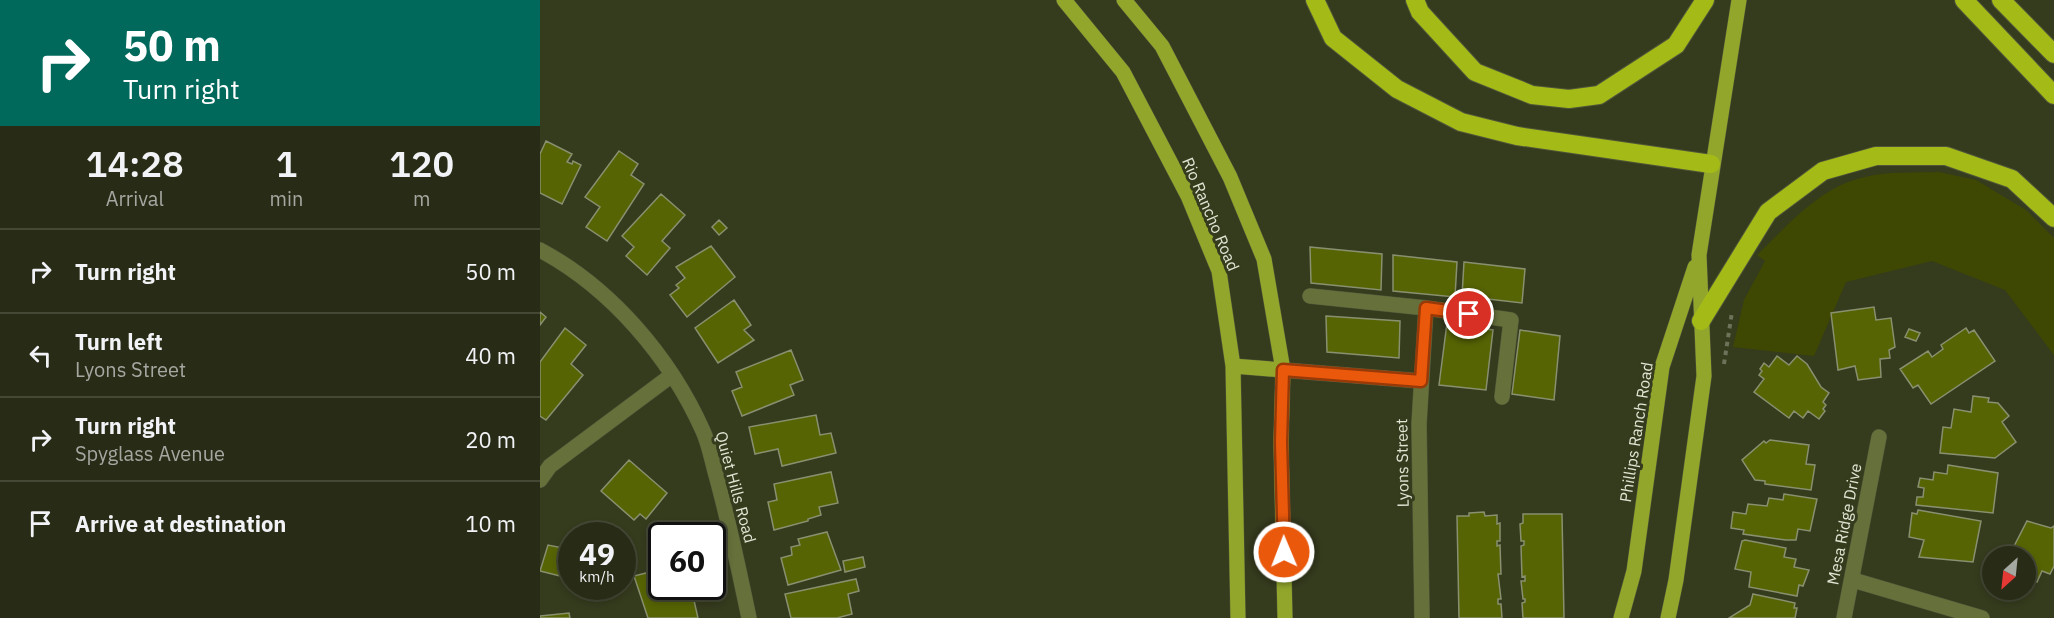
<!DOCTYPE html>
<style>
:root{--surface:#282c16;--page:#343823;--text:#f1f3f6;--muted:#a5a7a1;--line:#444835}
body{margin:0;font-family:"IBM Plex Sans",sans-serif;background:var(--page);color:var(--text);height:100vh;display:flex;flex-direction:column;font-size:22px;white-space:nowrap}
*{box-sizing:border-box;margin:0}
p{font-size:20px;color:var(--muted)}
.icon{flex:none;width:33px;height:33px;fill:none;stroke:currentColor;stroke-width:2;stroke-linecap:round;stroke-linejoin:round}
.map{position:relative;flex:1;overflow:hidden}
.sheet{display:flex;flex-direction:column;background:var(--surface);width:540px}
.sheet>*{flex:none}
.banner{background:#00695c;color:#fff;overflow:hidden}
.needle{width:39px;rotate:207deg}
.fabs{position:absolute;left:1442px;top:546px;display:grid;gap:12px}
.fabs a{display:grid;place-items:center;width:54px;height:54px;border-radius:50%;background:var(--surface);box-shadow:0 3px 9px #0003,0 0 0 2px var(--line);font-size:30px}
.speed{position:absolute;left:18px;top:522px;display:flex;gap:12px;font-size:30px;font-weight:700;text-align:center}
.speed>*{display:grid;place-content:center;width:78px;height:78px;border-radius:50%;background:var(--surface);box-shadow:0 3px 9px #0003,0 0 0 2px var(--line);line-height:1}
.speed small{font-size:15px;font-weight:400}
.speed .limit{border:3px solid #111;border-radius:9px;background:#fff;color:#111}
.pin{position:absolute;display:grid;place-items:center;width:51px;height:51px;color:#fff;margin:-26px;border:3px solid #fff;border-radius:50%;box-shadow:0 2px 6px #0007}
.me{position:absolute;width:66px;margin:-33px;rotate:359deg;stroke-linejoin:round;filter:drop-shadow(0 0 4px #0008)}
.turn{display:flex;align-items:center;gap:21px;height:126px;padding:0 24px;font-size:27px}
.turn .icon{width:78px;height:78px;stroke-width:2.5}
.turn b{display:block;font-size:42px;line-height:51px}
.eta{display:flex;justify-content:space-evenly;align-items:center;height:102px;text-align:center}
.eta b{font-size:36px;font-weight:600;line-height:42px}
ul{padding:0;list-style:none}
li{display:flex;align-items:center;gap:18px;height:84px;padding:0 24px;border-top:2px solid var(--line)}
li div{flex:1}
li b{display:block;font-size:22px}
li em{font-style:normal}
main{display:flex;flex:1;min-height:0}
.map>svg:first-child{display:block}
.green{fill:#3e4802}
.building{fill:#576404;stroke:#88906f;stroke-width:1.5}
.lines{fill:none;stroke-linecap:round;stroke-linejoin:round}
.minor-casing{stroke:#51563a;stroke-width:16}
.major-casing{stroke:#51563a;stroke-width:16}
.highway-casing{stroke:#51563a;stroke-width:20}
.path{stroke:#6d7258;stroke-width:4;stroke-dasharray:4.5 4.5;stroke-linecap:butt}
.minor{stroke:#65703b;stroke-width:15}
.major{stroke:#92a62b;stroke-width:15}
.highway{stroke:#a4bb17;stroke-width:18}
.route-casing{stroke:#983908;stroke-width:15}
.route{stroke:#ea580c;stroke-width:10}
.labels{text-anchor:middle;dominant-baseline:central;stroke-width:6;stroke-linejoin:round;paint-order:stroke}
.street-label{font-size:16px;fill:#e1e5d3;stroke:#353b1d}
</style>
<main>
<section class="sheet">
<div class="banner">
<div class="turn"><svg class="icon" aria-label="right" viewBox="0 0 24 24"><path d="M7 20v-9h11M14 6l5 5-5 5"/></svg><div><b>50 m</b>Turn right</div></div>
</div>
<div class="eta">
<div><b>14:28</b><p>Arrival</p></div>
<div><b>1</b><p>min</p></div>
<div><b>120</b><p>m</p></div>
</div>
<ul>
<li><svg class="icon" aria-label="right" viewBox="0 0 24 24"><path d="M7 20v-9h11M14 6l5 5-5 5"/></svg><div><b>Turn right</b></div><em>50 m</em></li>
<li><svg class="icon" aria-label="left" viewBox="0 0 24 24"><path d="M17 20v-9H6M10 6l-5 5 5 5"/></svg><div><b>Turn left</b><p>Lyons Street</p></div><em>40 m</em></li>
<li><svg class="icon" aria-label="right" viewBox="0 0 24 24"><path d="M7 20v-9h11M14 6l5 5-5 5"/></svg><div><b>Turn right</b><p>Spyglass Avenue</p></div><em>20 m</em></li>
<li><svg class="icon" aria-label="arrive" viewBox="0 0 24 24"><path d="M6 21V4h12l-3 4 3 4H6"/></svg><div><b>Arrive at destination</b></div><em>10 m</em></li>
</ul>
</section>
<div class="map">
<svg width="1514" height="618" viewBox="0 0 1514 618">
<rect width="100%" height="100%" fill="#353b1d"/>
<!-- green -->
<path class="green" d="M 1399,172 L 1436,180 L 1486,210 L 1514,238 L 1514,355 L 1465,290 L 1392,261 L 1306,282 L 1274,356 L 1193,347 L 1204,300 L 1225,261 L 1217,255 C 1249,224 1281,186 1325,177 C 1349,171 1375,173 1399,172 Z"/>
<!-- building -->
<path class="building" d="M 6,141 L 32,154 L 27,162 L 32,164 L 33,161 L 41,165 L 22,204 L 0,193 L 0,154 Z
M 79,151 L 98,164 L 91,175 L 104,184 L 67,241 L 46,227 L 60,207 L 45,197 Z
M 121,194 L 145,215 L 122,241 L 130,248 L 107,275 L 86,256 L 94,247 L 82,236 Z
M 179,220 L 187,228 L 179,235 L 172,227 Z
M 171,246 L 195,277 L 147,317 L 130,295 L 139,288 L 136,285 L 145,278 L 136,267 Z
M 770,247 L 842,254 L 841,290 L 771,283 Z
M 853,255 L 917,262 L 915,297 L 853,291 Z
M 924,262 L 985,269 L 982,303 L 922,296 Z
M 194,300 L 211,325 L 204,330 L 214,340 L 178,363 L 155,328 Z
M 1334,307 L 1336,320 L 1351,318 L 1355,347 L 1349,350 L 1350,358 L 1340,359 L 1341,377 L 1318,380 L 1315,366 L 1298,370 L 1291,313 Z
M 0,312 L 6,317 L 0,325 Z
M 786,316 L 860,321 L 859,358 L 787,352 Z
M 907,323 L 953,330 L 946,390 L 899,385 Z
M 25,328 L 46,345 L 31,364 L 43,375 L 6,420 L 0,416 L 0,362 Z
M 1426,328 L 1429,333 L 1434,330 L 1455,361 L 1391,404 L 1378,385 L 1373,388 L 1360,369 L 1388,351 L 1392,357 L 1403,349 L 1401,345 Z
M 1369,329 L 1380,333 L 1376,341 L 1365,337 Z
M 980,330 L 1020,336 L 1014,400 L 972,394 Z
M 251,350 L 263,380 L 250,385 L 254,395 L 202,416 L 192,391 L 202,387 L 196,372 Z
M 1237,356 L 1249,365 L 1257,356 L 1267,364 L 1281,387 L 1289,393 L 1283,402 L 1286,405 L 1283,409 L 1285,411 L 1279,419 L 1268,411 L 1263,418 L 1254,411 L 1249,418 L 1214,392 L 1224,379 L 1219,375 L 1222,371 L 1220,369 L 1224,363 L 1229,367 Z
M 1433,396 L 1449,398 L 1448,402 L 1458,403 L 1469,416 L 1462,422 L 1476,442 L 1455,458 L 1400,453 L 1403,427 L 1411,428 L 1414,409 L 1431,412 Z
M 276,415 L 280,435 L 291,433 L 296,453 L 242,466 L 238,449 L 215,454 L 209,427 Z
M 1230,440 L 1269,445 L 1266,464 L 1275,465 L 1271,490 L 1225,484 L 1225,481 L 1215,480 L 1202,460 L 1224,441 L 1226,443 Z
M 89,460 L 127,493 L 106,519 L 100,514 L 94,520 L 61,491 Z
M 1408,465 L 1458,473 L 1453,513 L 1376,505 L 1377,497 L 1383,497 L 1384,488 L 1378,487 L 1380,478 L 1393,480 L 1394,472 L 1407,474 Z
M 291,472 L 298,503 L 279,507 L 281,515 L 268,519 L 268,521 L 234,530 L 228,502 L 237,500 L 234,484 Z
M 1244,494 L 1277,499 L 1270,531 L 1258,529 L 1256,540 L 1246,540 L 1203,534 L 1204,530 L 1191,528 L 1193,512 L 1206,514 L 1208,504 L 1227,506 L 1229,498 L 1243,500 Z
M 1378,510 L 1441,521 L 1433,562 L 1379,557 L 1384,540 L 1369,537 L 1372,513 L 1377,514 Z
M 944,512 L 945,516 L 957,515 L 957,524 L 960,523 L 960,541 L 957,541 L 957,546 L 960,545 L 961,574 L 958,574 L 961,599 L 958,599 L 958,604 L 961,604 L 962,618 L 919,618 L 917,516 L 929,516 L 929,513 Z
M 983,514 L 1022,514 L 1024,618 L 983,618 L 982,603 L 985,602 L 985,599 L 983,599 L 981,581 L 985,581 L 985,576 L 982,577 L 981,546 L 984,545 L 984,541 L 981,541 L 980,524 L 983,523 Z
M 1487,521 L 1511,528 L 1514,526 L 1514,566 L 1510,574 L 1502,571 L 1497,582 L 1490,579 L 1485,589 L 1485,556 L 1469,556 Z
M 287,532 L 301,570 L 248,585 L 241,558 L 252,555 L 251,547 L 260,545 L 258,539 Z
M 32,540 L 32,579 L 0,571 L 8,545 L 28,549 Z
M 1205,540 L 1246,548 L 1244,557 L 1256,559 L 1254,567 L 1269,570 L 1263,586 L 1259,585 L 1257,596 L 1209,587 L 1211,572 L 1195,569 L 1202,541 Z
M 323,557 L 325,567 L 305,572 L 303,561 Z
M 122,569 L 122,586 L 131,586 L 132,594 L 140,592 L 142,598 L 153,596 L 158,618 L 108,618 L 94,576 Z
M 316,579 L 319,591 L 308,594 L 312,614 L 297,618 L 251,618 L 245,594 Z
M 1213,594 L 1255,603 L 1254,608 L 1257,608 L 1255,618 L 1189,618 L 1210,605 Z
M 29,613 L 30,618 L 0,618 L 0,616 Z"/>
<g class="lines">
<!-- minor casing -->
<g class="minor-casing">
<path id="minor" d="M 0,250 C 71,288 130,357 163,431 C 169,444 172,461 176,475 C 189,522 199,570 209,618
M 770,296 L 886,308 L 971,320 L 962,397
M 743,370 L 881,381
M 0,480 L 10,466 L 132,375
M 1313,580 L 1442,618
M 882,618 L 879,424 L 886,308
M 1304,618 L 1339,437"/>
</g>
<!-- major casing -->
<g class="major-casing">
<path id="major" d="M 524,0 L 583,72 L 648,196 L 679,271 L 693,366 L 698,618
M 584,0 L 622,46 L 690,177 L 724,259 L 743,370 L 741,442 L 745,618
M 693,366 L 743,370
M 1081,618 L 1094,571 L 1122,367 L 1155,267
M 1128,618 L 1136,580 L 1164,376 L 1159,255 L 1199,0"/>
</g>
<!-- highway casing -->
<g class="highway-casing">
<path id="highway" d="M 775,0 L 793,38 L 857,89 L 921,122 L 977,136 L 1171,164
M 875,0 L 880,12 L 935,72 L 992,95 L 1029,99 L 1059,95 L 1136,45 L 1165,0
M 1424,0 L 1514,95
M 1461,0 L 1514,54
M 1161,321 L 1228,212 L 1283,171 L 1336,156 L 1406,156 L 1472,179 L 1514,218"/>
</g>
<!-- path -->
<path class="path" d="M 1184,364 L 1192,312"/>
<!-- minor -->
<use href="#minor" class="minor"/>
<!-- major -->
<use href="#major" class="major"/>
<!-- highway -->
<use href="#highway" class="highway"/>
</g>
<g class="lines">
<!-- route casing -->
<g class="route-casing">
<path id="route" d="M 744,552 L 741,442 L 743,370 L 881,381 L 886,308 L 929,314"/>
</g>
<!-- route -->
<use href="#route" class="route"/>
</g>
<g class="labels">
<!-- street labels -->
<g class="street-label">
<text transform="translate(671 214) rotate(67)">Rio Rancho Road</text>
<text transform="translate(1096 432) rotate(-81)">Phillips Ranch Road</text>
<text transform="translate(862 463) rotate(-91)">Lyons Street</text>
<text transform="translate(196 487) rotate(75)">Quiet Hills Road</text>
<text transform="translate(1304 524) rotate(-79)">Mesa Ridge Drive</text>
</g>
</g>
</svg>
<div class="fabs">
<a><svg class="needle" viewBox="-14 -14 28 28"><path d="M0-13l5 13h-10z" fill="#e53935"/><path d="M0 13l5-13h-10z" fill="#a5a7a1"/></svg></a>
</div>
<div class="speed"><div>49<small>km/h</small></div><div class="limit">60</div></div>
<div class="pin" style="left:929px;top:314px;background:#d93025"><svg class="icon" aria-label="arrive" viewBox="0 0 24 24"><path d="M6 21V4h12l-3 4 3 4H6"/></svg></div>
<svg class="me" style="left:744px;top:552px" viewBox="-20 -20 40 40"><circle r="17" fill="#ea580c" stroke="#fff" stroke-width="3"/><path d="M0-11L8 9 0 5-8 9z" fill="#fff"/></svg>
</div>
</main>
